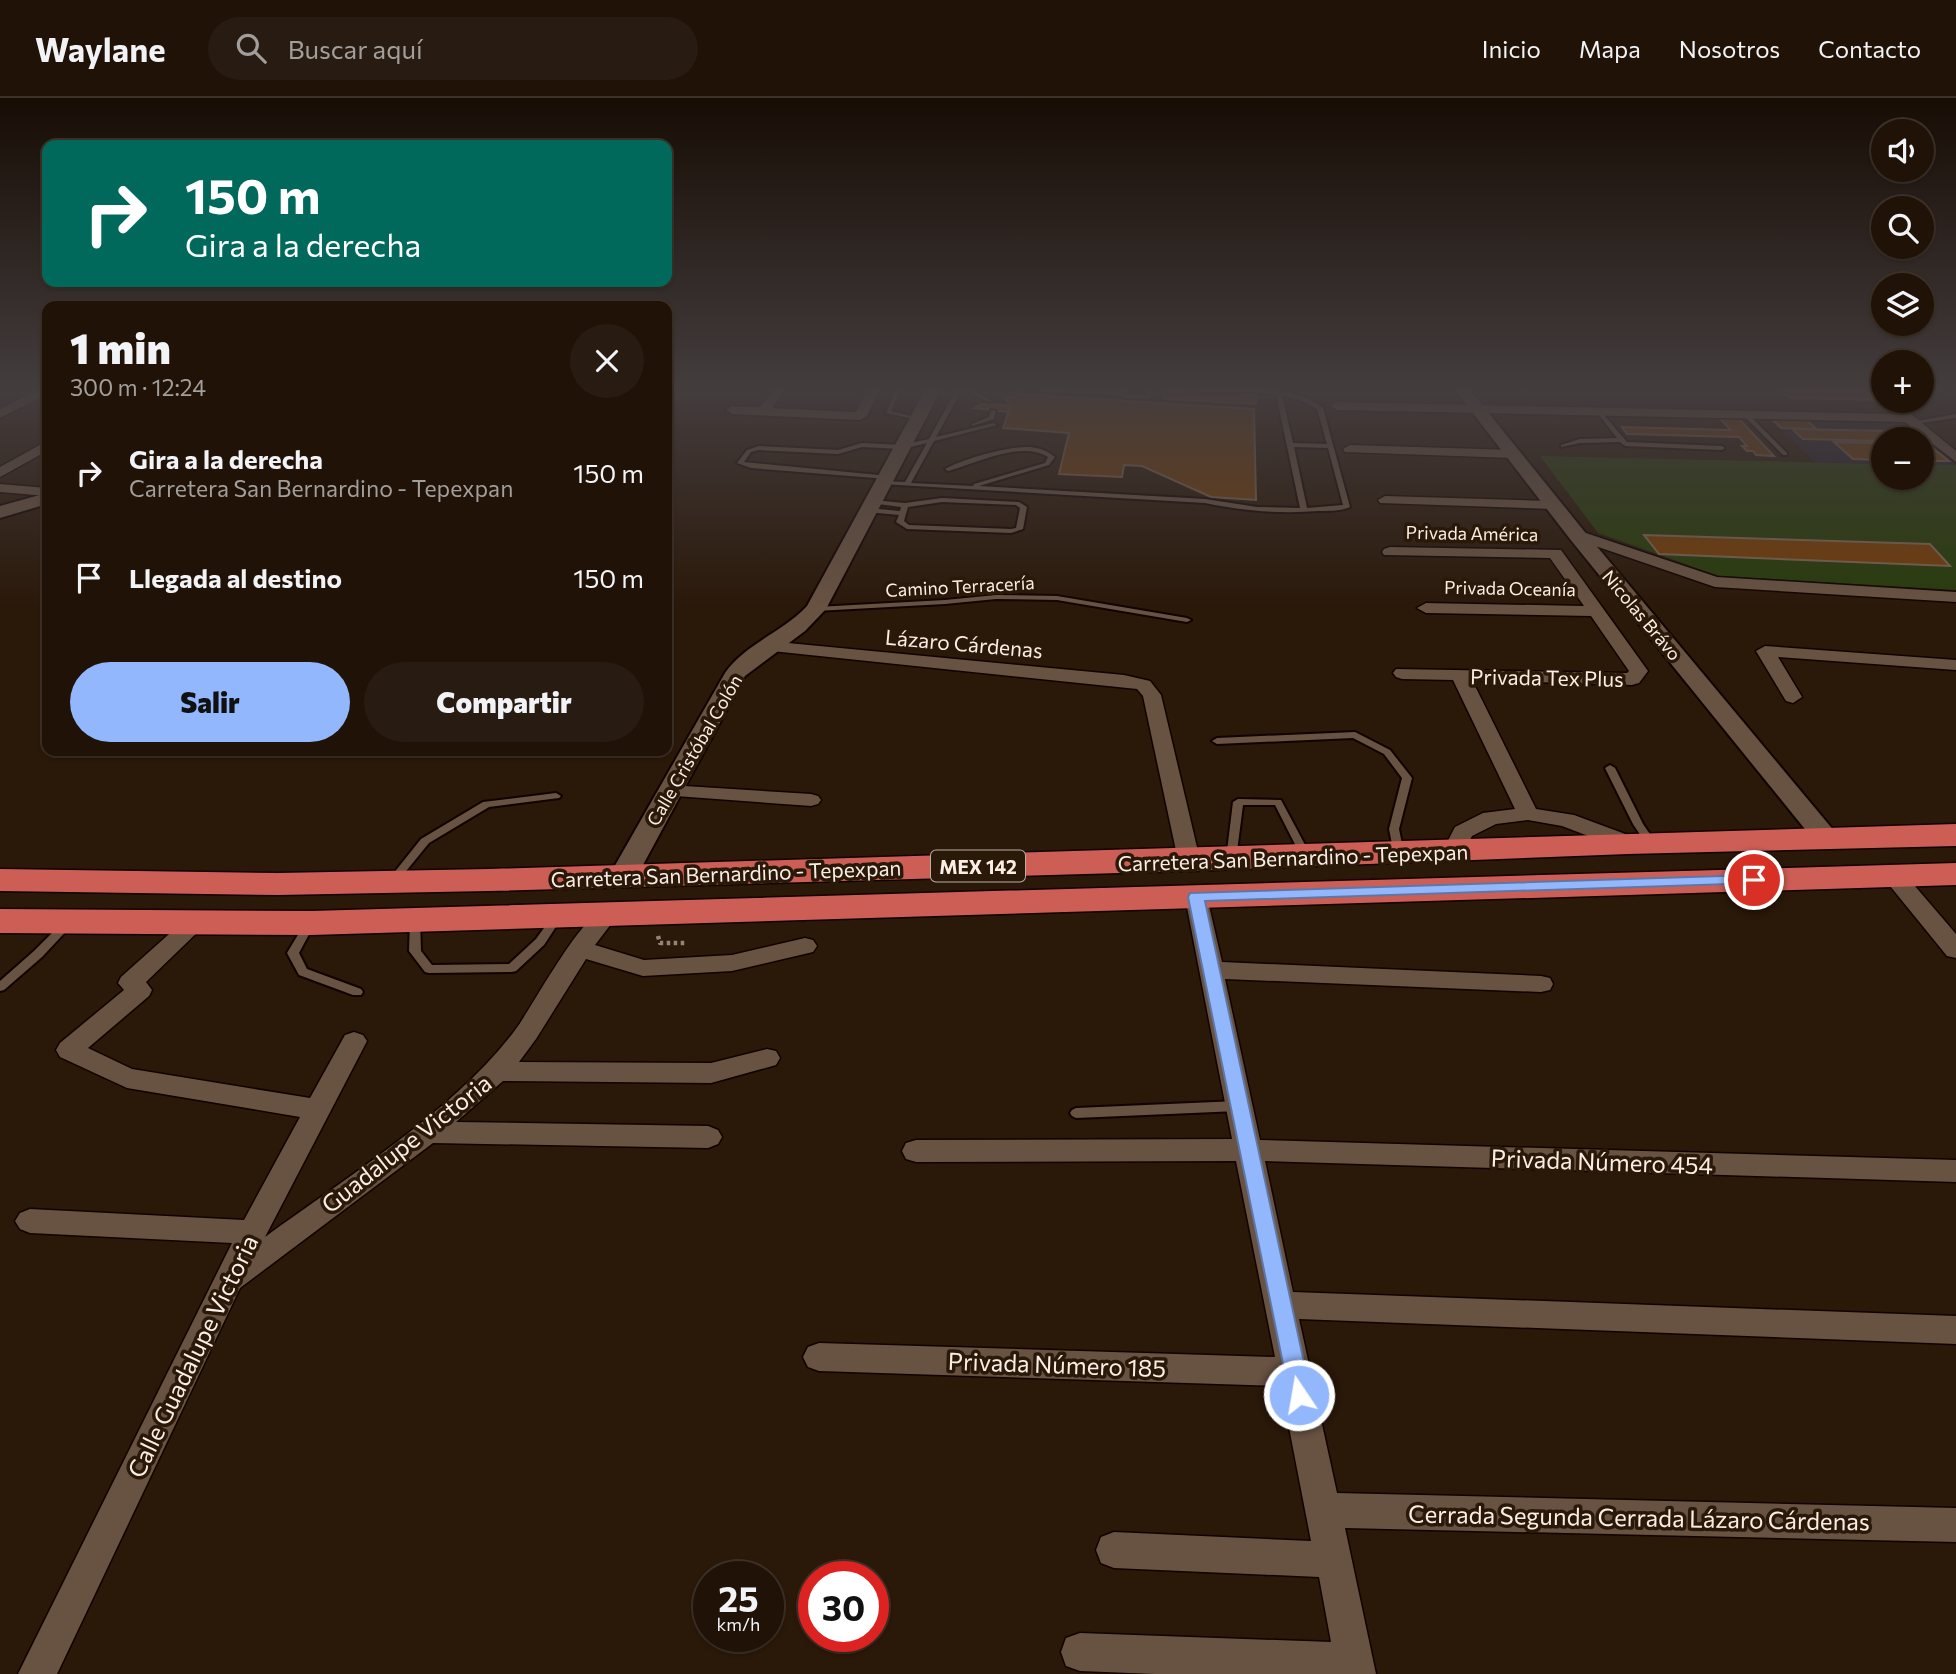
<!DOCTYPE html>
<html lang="es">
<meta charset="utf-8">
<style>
:root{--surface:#201207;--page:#281b11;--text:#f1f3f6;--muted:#a29e9b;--line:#3d3228;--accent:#92b7fd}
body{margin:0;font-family:Commissioner,sans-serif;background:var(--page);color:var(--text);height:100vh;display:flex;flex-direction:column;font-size:26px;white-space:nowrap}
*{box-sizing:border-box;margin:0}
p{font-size:23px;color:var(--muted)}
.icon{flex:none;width:38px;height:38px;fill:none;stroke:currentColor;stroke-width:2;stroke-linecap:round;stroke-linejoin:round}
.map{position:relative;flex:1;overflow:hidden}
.sheet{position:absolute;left:42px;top:203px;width:630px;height:455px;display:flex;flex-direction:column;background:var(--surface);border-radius:14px;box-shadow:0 2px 5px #0004,0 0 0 2px var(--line)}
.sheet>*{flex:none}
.banner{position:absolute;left:42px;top:42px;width:630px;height:147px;border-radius:14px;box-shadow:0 2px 5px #0004,0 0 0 2px var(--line);background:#00695c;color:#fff;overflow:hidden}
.fabs{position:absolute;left:1871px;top:21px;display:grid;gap:14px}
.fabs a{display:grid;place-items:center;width:63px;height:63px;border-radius:50%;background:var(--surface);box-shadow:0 2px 5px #0004,0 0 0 2px var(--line);font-size:35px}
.speed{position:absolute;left:693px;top:1463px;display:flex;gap:14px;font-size:35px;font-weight:700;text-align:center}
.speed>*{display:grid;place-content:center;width:91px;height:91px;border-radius:50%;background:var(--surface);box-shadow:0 2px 5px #0004,0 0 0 2px var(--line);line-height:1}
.speed small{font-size:18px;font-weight:400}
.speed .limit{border:10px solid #d22;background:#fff;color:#111}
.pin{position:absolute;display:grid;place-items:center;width:60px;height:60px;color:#fff;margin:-30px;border:4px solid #fff;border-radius:50%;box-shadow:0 2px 7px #0007}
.me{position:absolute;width:77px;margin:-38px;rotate:348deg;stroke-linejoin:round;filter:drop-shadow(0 0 5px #0008)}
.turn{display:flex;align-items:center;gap:24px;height:147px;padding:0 28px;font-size:32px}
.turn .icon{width:91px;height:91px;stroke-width:2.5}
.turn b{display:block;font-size:49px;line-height:60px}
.round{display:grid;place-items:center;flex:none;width:74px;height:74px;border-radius:37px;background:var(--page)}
.summary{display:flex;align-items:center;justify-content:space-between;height:119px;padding:0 28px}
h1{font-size:42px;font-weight:800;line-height:52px}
.cta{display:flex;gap:14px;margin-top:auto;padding:14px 28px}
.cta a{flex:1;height:80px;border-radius:42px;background:var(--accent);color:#111;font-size:28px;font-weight:800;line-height:80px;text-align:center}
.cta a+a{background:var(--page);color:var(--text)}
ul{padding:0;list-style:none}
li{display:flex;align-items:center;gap:21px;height:105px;padding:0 28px}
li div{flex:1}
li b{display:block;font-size:26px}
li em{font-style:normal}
header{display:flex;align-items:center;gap:42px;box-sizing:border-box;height:98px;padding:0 35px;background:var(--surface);border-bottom:2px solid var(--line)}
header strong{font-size:33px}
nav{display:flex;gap:38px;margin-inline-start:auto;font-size:24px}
.search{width:490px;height:63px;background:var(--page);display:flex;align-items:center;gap:18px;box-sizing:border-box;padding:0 24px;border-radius:38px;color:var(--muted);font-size:26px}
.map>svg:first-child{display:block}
.education{fill:#27202f}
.green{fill:#283c0b}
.building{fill:#723d09;stroke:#796352;stroke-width:2}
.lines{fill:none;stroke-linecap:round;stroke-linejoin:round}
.service-casing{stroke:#110300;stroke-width:4}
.minor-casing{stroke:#110300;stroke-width:3}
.tertiary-casing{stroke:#110300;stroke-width:4}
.trunk-casing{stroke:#110300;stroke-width:3}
.path{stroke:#948478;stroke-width:4.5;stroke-dasharray:3.5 3.5;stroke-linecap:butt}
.service{fill:#685242;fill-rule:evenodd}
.minor{fill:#685242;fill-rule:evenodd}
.tertiary{fill:#685242;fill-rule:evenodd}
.trunk{fill:#cd5e55;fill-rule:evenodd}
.route{fill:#92b7fd;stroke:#5f77a4;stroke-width:2}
.labels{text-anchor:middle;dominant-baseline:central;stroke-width:7;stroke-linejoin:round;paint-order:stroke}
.far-street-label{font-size:18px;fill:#faede4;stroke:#2a1809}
.shield{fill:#2a1809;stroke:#bcada2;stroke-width:2}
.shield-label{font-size:19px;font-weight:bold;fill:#faede4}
.street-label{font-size:21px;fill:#faede4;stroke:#2a1809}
.near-street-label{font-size:24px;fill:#faede4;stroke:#2a1809}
</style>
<header>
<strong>Waylane</strong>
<div class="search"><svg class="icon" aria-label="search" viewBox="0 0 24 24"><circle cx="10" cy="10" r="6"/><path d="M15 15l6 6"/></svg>Buscar aquí</div>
<nav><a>Inicio</a><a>Mapa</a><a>Nosotros</a><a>Contacto</a></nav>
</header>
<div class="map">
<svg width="1956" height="1576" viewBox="0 0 1956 1576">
<rect width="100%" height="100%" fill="#2a1809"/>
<!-- education -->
<path class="education" d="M 1771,321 L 1904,325 L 1956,367 L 1922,367 L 1922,341 L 1883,341 L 1883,366 L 1815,364 Z"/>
<!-- green -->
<path class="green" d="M 1540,358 L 1883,366 L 1883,380 L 1922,380 L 1922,367 L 1956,367 L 1956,492 L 1719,478 L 1598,435 Z"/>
<!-- building -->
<path class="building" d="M 1781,292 L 1864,292 L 1877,302 L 1791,300 Z
M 1165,293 L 1256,297 L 1256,306 L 1164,301 Z
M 1016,296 L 1254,311 L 1256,402 L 1211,399 L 1142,368 L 1124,367 L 1122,379 L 1059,376 L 1069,335 L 1003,330 L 1011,307 L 1004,300 L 1014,299 Z
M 981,306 L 1011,307 L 1009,314 L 974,310 Z
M 1718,319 L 1738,320 L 1774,358 L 1756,357 L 1753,353 L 1747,353 L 1742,348 L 1747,348 L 1739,339 L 1627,336 L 1622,329 L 1731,332 Z
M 1772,321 L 1807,322 L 1816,331 L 1781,330 Z
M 1792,331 L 1893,333 L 1902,341 L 1883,341 L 1883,343 L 1803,341 Z
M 1834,344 L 1883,345 L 1883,362 L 1853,361 Z
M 1922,346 L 1927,346 L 1949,363 L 1922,363 Z
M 1644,437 L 1930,446 L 1950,468 L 1659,456 Z"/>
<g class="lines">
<!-- service casing -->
<g class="service-casing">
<path id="service" d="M 895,292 L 901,292 L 891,313 L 919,320 L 919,322 L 886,315 Z
M 956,292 L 962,292 L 936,339 L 994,325 L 997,327 L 934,343 L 911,385 L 973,388 L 974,386 L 1045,365 L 1048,359 C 1022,342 976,365 948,373 L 945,371 C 963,361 1008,348 1030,349 C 1040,350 1048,353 1055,359 L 1049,367 L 979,388 L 1205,401 L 1257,409 L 1300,410 L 1276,296 L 1245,294 L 1198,294 L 1195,292 C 1207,291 1221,292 1233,292 C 1265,292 1297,290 1323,310 L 1350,409 C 1342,413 1329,413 1319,413 C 1280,416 1243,413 1205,405 L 881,386 L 880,385 L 883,383 L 905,384 L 927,345 L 902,351 L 862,349 L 838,356 L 759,352 L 751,354 L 744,364 L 889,378 L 889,380 L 887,381 L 751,370 L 737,365 L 747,352 L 759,348 L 838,352 L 862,345 L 902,347 L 929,341 ZM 1282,297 L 1305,304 L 1317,311 L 1327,346 L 1293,345 ZM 1294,349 L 1328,350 L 1343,407 L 1307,410 Z
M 964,292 L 971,292 L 993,303 L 988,304 Z
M 1038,292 L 1122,293 L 1122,292 L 1128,292 L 1127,296 L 1146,297 L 1146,292 L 1152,292 L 1152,299 L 1149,301 L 1124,300 L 1121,297 L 1041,294 Z
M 1598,310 L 1627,344 L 1722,348 L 1725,350 L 1722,352 L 1625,348 L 1620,344 L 1580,345 L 1561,349 L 1561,347 L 1580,341 L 1617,340 L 1595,312 Z
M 991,312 L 996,313 L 994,321 L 972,328 L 972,326 L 989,319 Z
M 1743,315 L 1747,315 L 1787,355 L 1787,357 L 1783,357 L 1743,317 Z
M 1956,316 L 1956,320 L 1914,326 L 1911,324 Z
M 942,400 L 1019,404 L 1027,409 L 1023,431 L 1011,435 L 907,431 L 896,424 L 899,417 L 867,414 L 864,412 L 867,410 L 900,413 L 901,409 L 870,405 L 870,403 L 872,402 L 905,405 ZM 942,404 L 1016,407 L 1020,410 L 1016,430 L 1011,431 L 909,427 L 904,423 L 908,409 Z
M 996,497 L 1057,498 L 1187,520 L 1191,522 L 1187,524 L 1057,502 L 996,501 L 945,506 L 816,513 L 812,511 L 816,509 L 945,502 Z
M 1355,634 L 1390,652 L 1412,680 L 1399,731 L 1404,756 L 1403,758 L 1399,759 L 1394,756 L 1389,731 L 1402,680 L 1384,656 L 1353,640 L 1217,646 L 1212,643 L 1217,640 Z
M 1610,667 L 1615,670 L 1643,726 L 1656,745 L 1655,747 L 1647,747 L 1633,726 L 1605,670 Z
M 556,695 L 561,698 L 559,700 L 489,709 L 429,745 L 398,783 L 390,783 L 389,781 L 421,741 L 483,704 Z
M 1238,701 L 1281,702 L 1311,758 L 1310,760 L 1302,760 L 1301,758 L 1275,707 L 1243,707 L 1236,761 L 1235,763 L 1227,763 L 1226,761 L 1233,704 Z
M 558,815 L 563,818 L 544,847 L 516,873 L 512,874 L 429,875 L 425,874 L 409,853 L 410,822 L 415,819 L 420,822 L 421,853 L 432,867 L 509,866 L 536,841 L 554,816 Z
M 68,822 L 72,823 L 73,825 L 72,827 L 42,859 L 4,892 L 0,893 L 0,883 L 34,853 L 64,823 Z
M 309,824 L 314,827 L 299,855 L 307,871 L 361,891 L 363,894 L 361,897 L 353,897 L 299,877 L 287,855 L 305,825 Z
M 1238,1003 L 1242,1005 L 1244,1008 L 1242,1011 L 1238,1013 L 1076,1020 L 1072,1018 L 1070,1015 L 1072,1012 L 1076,1010 Z"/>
</g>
<!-- minor casing -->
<g class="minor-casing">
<path id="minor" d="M 36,292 L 47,292 L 47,296 L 0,320 L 0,311 Z
M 773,292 L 785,292 L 772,310 L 856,314 L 867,292 L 879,292 L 867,318 L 860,322 L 732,316 L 726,312 L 732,308 L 760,309 Z
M 1883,301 L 1895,303 L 1956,353 L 1956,364 L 1905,324 L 1337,312 L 1331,308 L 1337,304 L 1895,316 L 1883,306 Z
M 47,343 L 47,353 L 0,379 L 0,369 Z
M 1350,347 L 1513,352 L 1520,356 L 1513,360 L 1345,354 L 1343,351 Z
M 0,386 L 47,390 L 47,398 L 0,394 Z
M 1385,398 L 1552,403 L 1559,407 L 1552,411 L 1380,405 L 1378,402 Z
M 1577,432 L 1717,479 L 1956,494 L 1956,504 L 1715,489 L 1572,440 L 1569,437 L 1572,434 Z
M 1390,449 L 1561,452 L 1648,573 L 1639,585 L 1632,587 L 1472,582 L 1536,711 L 1574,717 L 1636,740 L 1639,745 L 1636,750 L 1620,750 L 1562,728 L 1528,722 L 1496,726 L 1472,738 L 1461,759 L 1445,759 L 1442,754 L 1455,729 L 1483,715 L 1515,711 L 1453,582 L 1402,581 L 1396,579 L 1393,575 L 1396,571 L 1627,575 L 1629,573 L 1591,518 L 1426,515 L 1417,510 L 1426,505 L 1584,508 L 1550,460 L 1384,457 L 1382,454 L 1384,451 Z
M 767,543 L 1124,577 L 1150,583 L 1161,597 L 1200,762 L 1197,767 L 1181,767 L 1178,762 L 1143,598 L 1137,591 L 761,552 L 758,548 Z
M 1765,548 L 1956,562 L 1956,572 L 1778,559 L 1802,599 L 1793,605 L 1786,603 L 1756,553 Z
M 669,687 L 811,696 L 818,698 L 821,702 L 818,706 L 811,708 L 662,697 L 659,693 L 662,689 Z
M 1894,771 L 1902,773 L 1956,836 L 1956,860 L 1947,858 L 1886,783 L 1883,778 L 1886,773 Z
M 1196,792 L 1204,794 L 1207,799 L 1222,864 L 1541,878 L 1550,880 L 1553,886 L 1550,892 L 1541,894 L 1225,881 L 1260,1042 L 1956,1062 L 1956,1084 L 1265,1063 L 1293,1194 L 1956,1218 L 1956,1246 L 1299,1221 L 1337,1395 L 1956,1410 L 1956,1444 L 1345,1430 L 1376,1576 L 1155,1576 L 1080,1573 L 1066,1568 L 1061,1554 L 1066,1540 L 1080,1535 L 1331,1544 L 1319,1479 L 1114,1470 L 1101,1465 L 1096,1452 L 1101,1439 L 1114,1434 L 1311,1443 L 1281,1288 L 819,1273 L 808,1269 L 803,1259 L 808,1249 L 819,1245 L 1275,1259 L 1236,1063 L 916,1064 L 906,1061 L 902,1053 L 906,1045 L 916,1042 L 1232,1041 L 1185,799 L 1188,794 Z
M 606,810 L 614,812 L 618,817 L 595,847 L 644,862 L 732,857 L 805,840 L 813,842 L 817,848 L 813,854 L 732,873 L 643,878 L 586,861 L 536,941 L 519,964 L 711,965 L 767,951 L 776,953 L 780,960 L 776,967 L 711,985 L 503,983 L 456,1024 L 708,1028 L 718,1032 L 722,1039 L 718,1046 L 708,1050 L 433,1045 L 240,1190 L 57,1576 L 18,1576 L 232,1145 L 30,1135 L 20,1131 L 15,1123 L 20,1115 L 30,1111 L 244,1122 L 300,1019 L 127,990 L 60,959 L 56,952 L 60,945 L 124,892 L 118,885 L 121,879 L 187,820 L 195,818 L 203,820 L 207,825 L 146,884 L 152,892 L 149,898 L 88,950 L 132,971 L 310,1000 L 345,937 L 354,934 L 363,937 L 367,943 L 265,1139 C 345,1080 461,1008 518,928 C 535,904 582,816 606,810 Z"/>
</g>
<!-- tertiary casing -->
<g class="tertiary-casing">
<path id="tertiary" d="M 925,292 L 941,292 L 826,511 L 805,533 L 745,578 L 637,778 L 633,784 L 623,786 L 613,784 L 609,778 L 725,575 C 745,546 783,534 807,508 Z
M 1455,292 L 1470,292 L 1584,433 L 1835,734 L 1839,740 L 1835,746 L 1826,748 L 1817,746 L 1570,441 Z
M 47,395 L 47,406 L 0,420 L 0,408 Z"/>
</g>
<!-- trunk casing -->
<g class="trunk-casing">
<path id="trunk" d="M 1956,726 L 1956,748 L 1628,756 L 1189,773 L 489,793 L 278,797 L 0,793 L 0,771 L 278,775 L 489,771 Z
M 1956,765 L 1956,787 L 311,837 L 0,835 L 0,811 L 311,813 Z"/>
</g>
<!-- path -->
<path class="path" d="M 658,838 L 660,845 L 686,845"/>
<!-- service -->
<use href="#service" class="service"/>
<!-- minor -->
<use href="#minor" class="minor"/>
<!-- tertiary -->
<use href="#tertiary" class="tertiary"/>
<!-- trunk -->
<use href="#trunk" class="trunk"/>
</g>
<!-- sky -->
<linearGradient id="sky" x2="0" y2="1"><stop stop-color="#170d05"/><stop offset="0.57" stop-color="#443d3e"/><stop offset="1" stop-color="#443d3e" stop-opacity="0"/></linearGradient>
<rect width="1956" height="512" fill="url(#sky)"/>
<!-- route -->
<path class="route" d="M 1754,777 L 1760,778 L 1762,782 L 1760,785 L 1205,803 L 1311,1297 L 1307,1305 L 1299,1308 L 1291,1305 L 1188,799 L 1190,795 Z"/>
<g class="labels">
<!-- far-street labels -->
<g class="far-street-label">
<text transform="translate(1472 435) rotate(1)">Privada América</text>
<text transform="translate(960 488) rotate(-3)">Camino Terracería</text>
<text transform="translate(1510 490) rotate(1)">Privada Oceanía</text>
<text transform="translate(1642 517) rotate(50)">Nicolas Brávo</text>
<text transform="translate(694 652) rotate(-60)">Calle Cristóbal Colón</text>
</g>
<!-- shield labels -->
<rect class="shield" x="931" y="752.5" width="94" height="31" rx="5"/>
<g class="shield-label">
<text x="978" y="768">MEX 142</text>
</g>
<!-- street labels -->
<g class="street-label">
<text transform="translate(964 545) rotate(5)">Lázaro Cárdenas</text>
<text transform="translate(1547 579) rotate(1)">Privada Tex Plus</text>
<text transform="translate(1293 759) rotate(-2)">Carretera San Bernardino - Tepexpan</text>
<text transform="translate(726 775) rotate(-2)">Carretera San Bernardino - Tepexpan</text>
</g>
<!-- near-street labels -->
<g class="near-street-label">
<text transform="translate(406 1045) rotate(-38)">Guadalupe Victoria</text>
<text transform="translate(1602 1063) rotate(2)">Privada Número 454</text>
<text transform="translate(192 1258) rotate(-64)">Calle Guadalupe Victoria</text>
<text transform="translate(1057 1266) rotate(2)">Privada Número 185</text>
<text transform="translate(1639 1419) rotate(1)">Cerrada Segunda Cerrada Lázaro Cárdenas</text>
</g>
</g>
</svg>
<div class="fabs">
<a><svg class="icon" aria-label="sound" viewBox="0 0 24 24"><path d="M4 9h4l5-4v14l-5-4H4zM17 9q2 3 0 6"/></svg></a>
<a><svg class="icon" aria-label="search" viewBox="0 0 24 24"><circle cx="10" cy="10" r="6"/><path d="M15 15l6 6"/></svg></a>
<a><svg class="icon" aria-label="layers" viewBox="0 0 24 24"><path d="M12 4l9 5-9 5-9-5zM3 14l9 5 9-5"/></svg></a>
<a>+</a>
<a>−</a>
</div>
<div class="speed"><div>25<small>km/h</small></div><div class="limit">30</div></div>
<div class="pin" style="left:1754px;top:782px;background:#d93025"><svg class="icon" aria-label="arrive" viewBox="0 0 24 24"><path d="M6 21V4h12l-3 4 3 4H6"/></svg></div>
<svg class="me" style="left:1299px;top:1297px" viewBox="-20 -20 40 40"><circle r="17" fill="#92b7fd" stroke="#fff" stroke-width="3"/><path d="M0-11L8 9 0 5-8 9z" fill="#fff"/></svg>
<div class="banner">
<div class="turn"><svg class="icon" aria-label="right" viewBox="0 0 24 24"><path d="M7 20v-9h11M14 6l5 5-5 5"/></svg><div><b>150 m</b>Gira a la derecha</div></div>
</div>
<section class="sheet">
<div class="summary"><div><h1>1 min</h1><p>300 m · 12:24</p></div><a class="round"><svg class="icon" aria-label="close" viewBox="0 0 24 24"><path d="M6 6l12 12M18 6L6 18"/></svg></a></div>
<ul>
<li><svg class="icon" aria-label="right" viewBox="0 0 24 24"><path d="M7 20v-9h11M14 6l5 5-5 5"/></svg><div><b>Gira a la derecha</b><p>Carretera San Bernardino - Tepexpan</p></div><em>150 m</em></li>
<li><svg class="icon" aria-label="arrive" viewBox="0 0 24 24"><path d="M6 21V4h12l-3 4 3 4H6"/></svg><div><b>Llegada al destino</b></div><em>150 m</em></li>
</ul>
<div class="cta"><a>Salir</a><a>Compartir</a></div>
</section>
</div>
